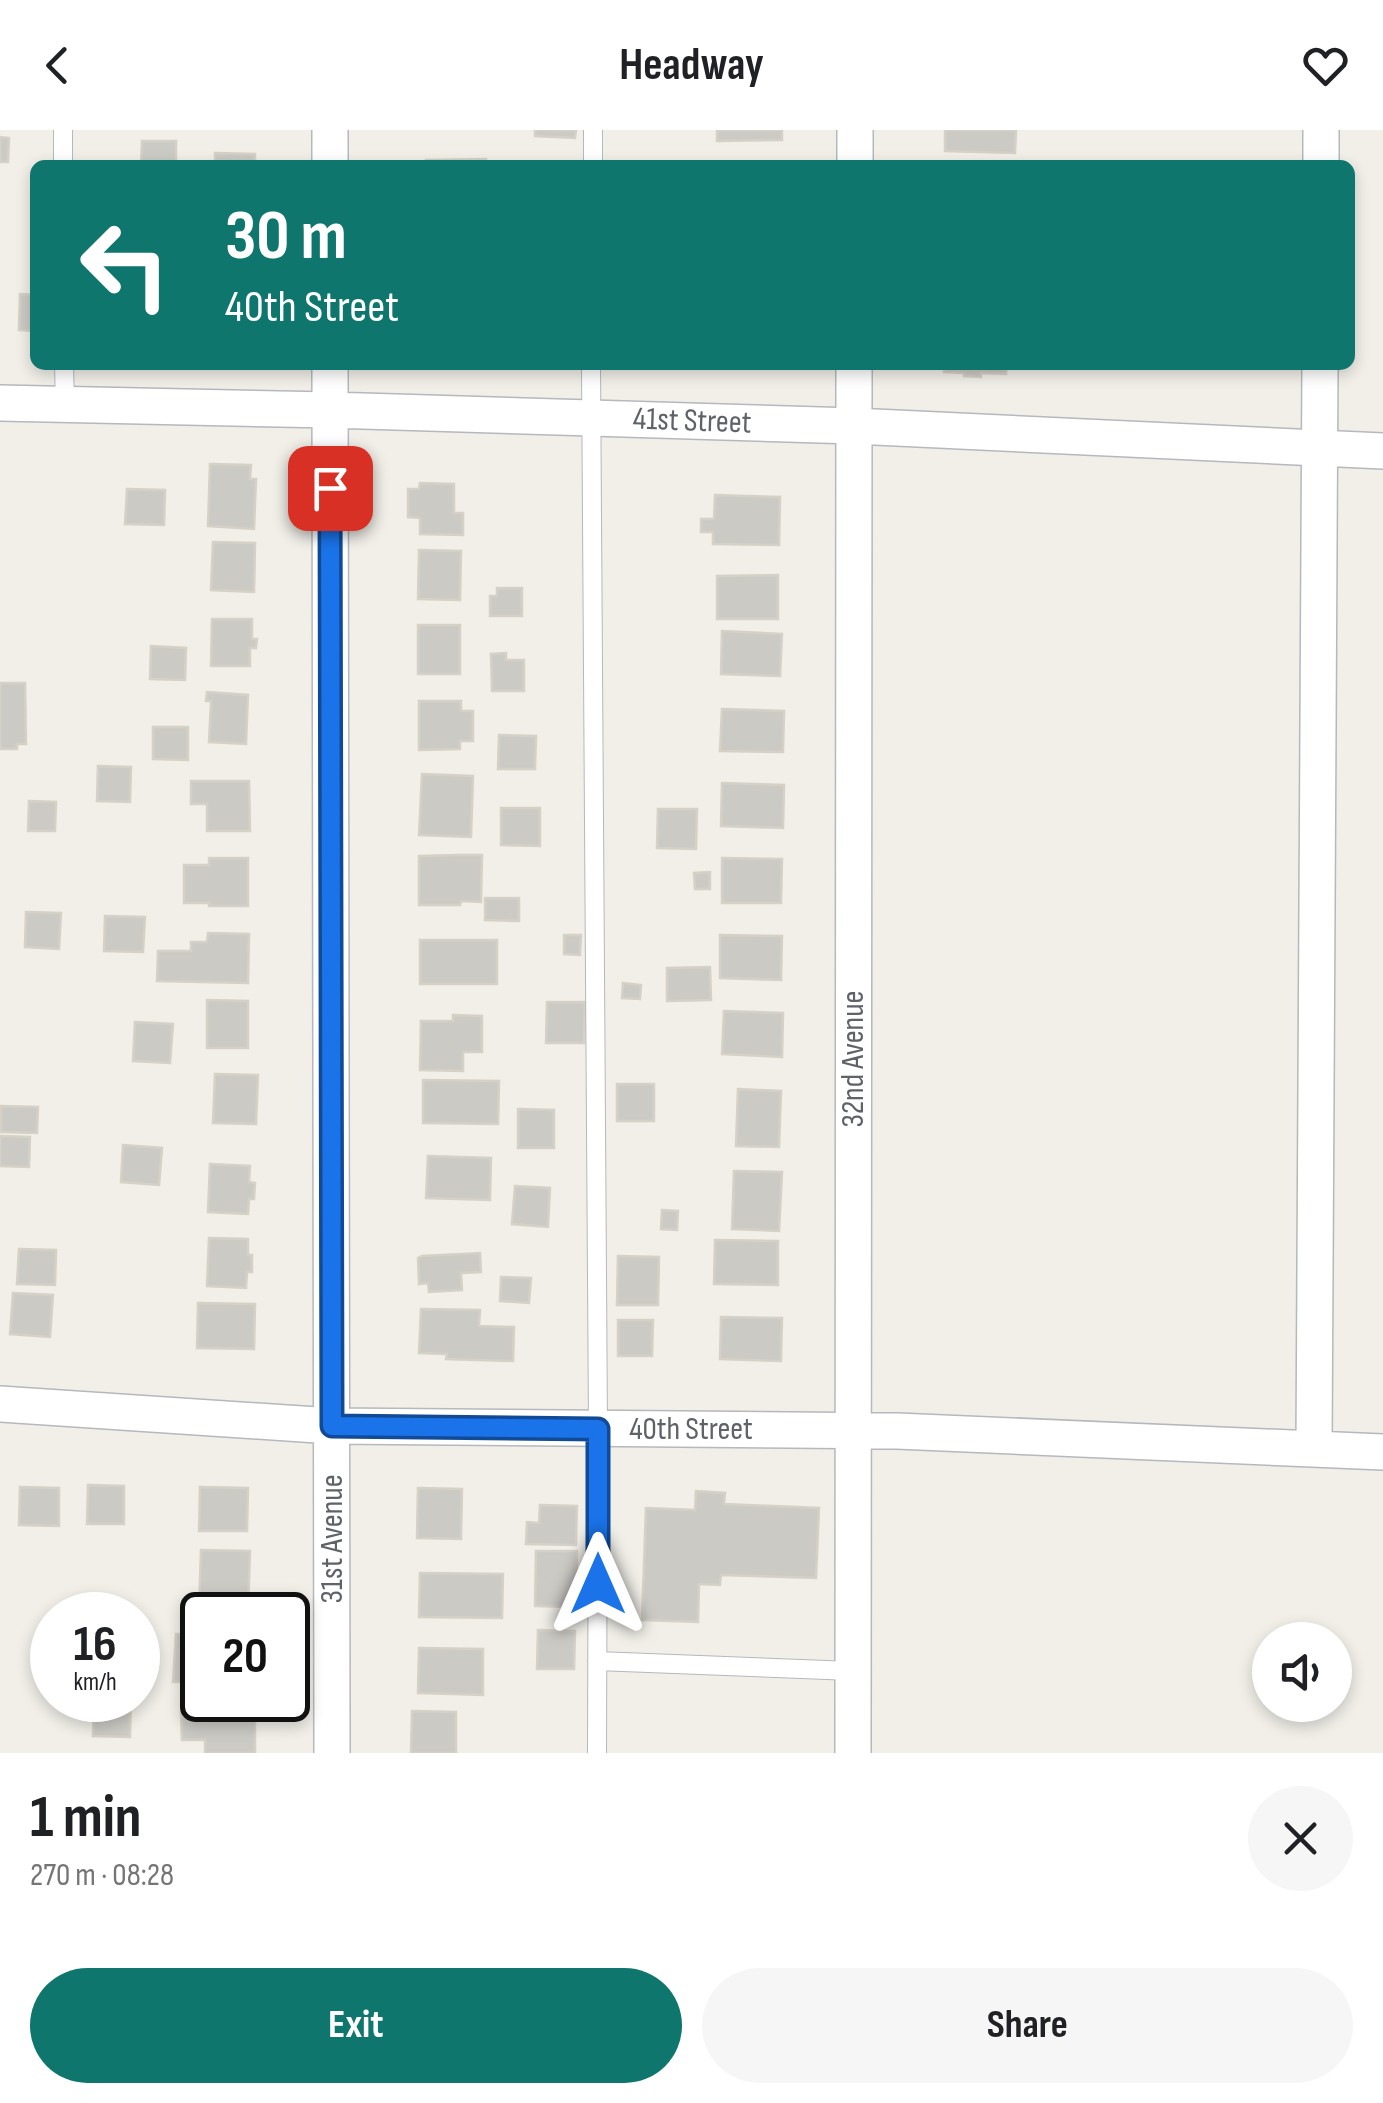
<!DOCTYPE html>
<meta charset="utf-8">
<style>
:root{--surface:#fff;--page:#f6f6f6;--text:#202124;--muted:#757577;--accent:#0f766e}
body{margin:0;font-family:"Sofia Sans Condensed",sans-serif;background:var(--page);color:var(--text);height:100vh;display:flex;flex-direction:column;font-size:38px;white-space:nowrap}
*{box-sizing:border-box;margin:0}
p{font-size:32px;color:var(--muted)}
.icon{flex:none;width:55px;height:55px;fill:none;stroke:currentColor;stroke-width:2;stroke-linecap:round;stroke-linejoin:round}
.map{position:relative;height:1623px;overflow:hidden}
.sheet{display:flex;flex-direction:column;background:var(--surface);flex:1}
.sheet>*{flex:none}
.hud{position:absolute;left:30px;top:30px;width:1325px;height:210px;border-radius:15px;box-shadow:0 5px 15px #0003;background:#0f766e;color:#fff;overflow:hidden}
.fabs{position:absolute;left:1252px;top:1492px;display:grid;gap:20px}
.fabs a{display:grid;place-items:center;width:100px;height:100px;border-radius:50%;background:var(--surface);box-shadow:0 5px 15px #0003;font-size:50px}
.speed{position:absolute;left:30px;top:1462px;display:flex;gap:20px;font-size:50px;font-weight:700;text-align:center}
.speed>*{display:grid;place-content:center;width:130px;height:130px;border-radius:50%;background:var(--surface);box-shadow:0 5px 15px #0003;line-height:1}
.speed small{font-size:25px;font-weight:400}
.speed .limit{border:5px solid #111;border-radius:15px;background:#fff;color:#111}
.pin{position:absolute;display:grid;place-items:center;width:85px;height:85px;color:#fff;margin:-42px;border-radius:20px;box-shadow:0 5px 15px #0006}
.me{position:absolute;width:110px;margin:-55px;rotate:0deg;stroke-linejoin:round;filter:drop-shadow(0 0 8px #0008)}
.turn{display:flex;align-items:center;gap:35px;height:210px;padding:0 30px;font-size:45px}
.turn .icon{width:130px;height:130px;stroke-width:2.5}
.turn b{display:block;font-size:70px;line-height:85px}
.round{display:grid;place-items:center;flex:none;width:105px;height:105px;border-radius:52px;background:var(--page)}
.summary{display:flex;align-items:center;justify-content:space-between;height:170px;padding:0 30px}
h1{font-size:60px;font-weight:700;line-height:75px}
.button{display:flex;gap:20px;margin-top:auto;padding:20px 30px}
.button a{flex:1;height:115px;border-radius:60px;background:var(--accent);color:#fff;font-size:40px;font-weight:700;line-height:115px;text-align:center}
.button a+a{background:var(--page);color:var(--text)}
header{display:flex;justify-content:space-between;align-items:center;height:130px;padding:0 30px;background:var(--surface);font-size:45px;font-weight:700}
.map>svg:first-child{display:block}
.building{fill:#cccac5;stroke:#d6d1c6;stroke-width:2.5}
.lines{fill:none;stroke-linecap:round;stroke-linejoin:round}
.service-casing{stroke:#b5b8bc;stroke-width:20}
.minor-casing{stroke:#b5b8bc;stroke-width:38}
.service{stroke:#fff;stroke-width:18}
.minor{stroke:#fff;stroke-width:35}
.route-casing{stroke:#114b97;stroke-width:25}
.route{stroke:#1a73e8;stroke-width:18}
.labels{text-anchor:middle;dominant-baseline:central;stroke-width:10;stroke-linejoin:round;paint-order:stroke}
.street-label{font-size:32px;fill:#5f6368;stroke:#fff}
</style>
<header><svg class="icon" aria-label="back" viewBox="0 0 24 24"><path d="M15 5l-7 7 7 7"/></svg>Headway<svg class="icon" aria-label="heart" viewBox="0 0 24 24"><path d="M12 20l-8-8c-3-5 5-10 8-4 3-6 11-1 8 4z"/></svg></header>
<div class="map">
<svg width="1383" height="1623" viewBox="0 0 1383 1623">
<rect width="100%" height="100%" fill="#f1efe8"/>
<!-- building -->
<path class="building" d="M 535,0 L 576,0 L 575,8 L 535,6 Z
M 717,0 L 782,0 L 782,10 L 717,11 Z
M 945,0 L 1016,0 L 1015,23 L 945,21 Z
M 0,7 L 9,8 L 8,32 L 0,32 Z
M 142,11 L 176,11 L 176,35 L 141,35 Z
M 215,23 L 255,24 L 255,35 L 215,35 Z
M 486,29 L 486,35 L 426,35 L 426,30 Z
M 20,164 L 35,165 L 35,201 L 19,200 Z
M 944,235 L 1007,235 L 1006,244 L 981,243 L 981,247 L 964,246 L 964,243 L 944,242 Z
M 210,334 L 251,335 L 250,349 L 256,349 L 254,399 L 208,396 Z
M 420,353 L 454,354 L 454,383 L 463,383 L 463,405 L 420,404 L 420,388 L 408,387 L 408,359 L 419,359 Z
M 127,359 L 165,360 L 164,395 L 125,394 Z
M 715,365 L 780,367 L 779,415 L 713,414 L 713,402 L 701,402 L 701,389 L 714,389 Z
M 213,412 L 255,413 L 254,462 L 211,460 Z
M 419,420 L 461,421 L 460,470 L 418,469 Z
M 778,445 L 778,489 L 717,489 L 717,446 Z
M 497,458 L 522,458 L 522,486 L 490,486 L 490,466 L 497,466 Z
M 212,489 L 252,489 L 252,509 L 257,509 L 256,518 L 250,518 L 250,536 L 211,536 Z
M 418,495 L 460,495 L 460,544 L 418,544 Z
M 722,501 L 782,504 L 780,546 L 721,544 Z
M 151,516 L 186,518 L 185,550 L 150,549 Z
M 506,523 L 506,530 L 524,530 L 524,561 L 492,561 L 491,524 Z
M 0,553 L 25,553 L 26,614 L 17,614 L 17,619 L 0,619 Z
M 207,562 L 248,565 L 246,614 L 209,612 L 211,571 L 206,571 Z
M 419,571 L 461,571 L 461,581 L 473,581 L 473,611 L 460,611 L 460,619 L 419,620 Z
M 722,579 L 784,581 L 783,622 L 720,621 Z
M 153,597 L 188,597 L 188,630 L 153,629 Z
M 499,605 L 536,606 L 535,639 L 498,639 Z
M 98,636 L 131,637 L 130,672 L 97,671 Z
M 422,644 L 473,646 L 471,707 L 419,705 Z
M 191,651 L 249,651 L 250,701 L 207,701 L 207,674 L 191,674 Z
M 722,653 L 784,655 L 783,698 L 721,696 Z
M 29,671 L 56,672 L 55,701 L 28,701 Z
M 501,678 L 540,678 L 540,716 L 501,715 Z
M 658,679 L 697,679 L 696,719 L 657,718 Z
M 460,725 L 482,725 L 481,772 L 461,771 L 460,775 L 419,775 L 419,726 Z
M 209,728 L 248,728 L 248,776 L 209,776 L 209,773 L 184,773 L 184,735 L 209,735 Z
M 722,728 L 782,729 L 781,773 L 722,773 Z
M 710,742 L 710,759 L 695,759 L 694,743 Z
M 485,768 L 519,768 L 519,791 L 485,790 Z
M 26,782 L 61,783 L 59,819 L 25,817 Z
M 105,786 L 145,787 L 143,822 L 104,821 Z
M 208,803 L 249,804 L 248,853 L 157,851 L 158,821 L 191,821 L 191,812 L 207,812 Z
M 564,805 L 581,805 L 580,825 L 564,824 Z
M 720,805 L 782,806 L 781,850 L 720,848 Z
M 420,810 L 497,810 L 497,854 L 420,854 Z
M 710,837 L 711,870 L 667,871 L 667,838 Z
M 623,853 L 641,855 L 640,869 L 622,868 Z
M 207,870 L 248,871 L 248,918 L 207,918 Z
M 547,872 L 585,872 L 584,913 L 546,913 Z
M 724,881 L 783,883 L 782,927 L 722,924 Z
M 453,885 L 482,886 L 482,922 L 463,922 L 463,941 L 420,940 L 421,891 L 453,891 Z
M 135,892 L 173,894 L 170,933 L 133,931 Z
M 215,944 L 258,945 L 256,994 L 213,993 Z
M 423,950 L 499,951 L 498,994 L 423,993 Z
M 617,954 L 654,954 L 654,991 L 617,991 Z
M 738,959 L 781,961 L 779,1017 L 736,1016 Z
M 1,976 L 38,977 L 37,1003 L 1,1002 Z
M 518,979 L 554,980 L 554,1018 L 518,1018 Z
M 0,1006 L 30,1007 L 29,1037 L 0,1036 Z
M 123,1015 L 162,1018 L 159,1055 L 121,1052 Z
M 428,1026 L 491,1028 L 490,1070 L 426,1068 Z
M 210,1034 L 250,1036 L 249,1052 L 255,1053 L 254,1069 L 249,1069 L 248,1084 L 208,1082 Z
M 734,1041 L 782,1042 L 779,1101 L 732,1099 Z
M 515,1056 L 550,1058 L 548,1097 L 512,1094 Z
M 662,1080 L 678,1081 L 677,1100 L 661,1099 Z
M 209,1108 L 248,1109 L 248,1125 L 252,1125 L 252,1142 L 247,1142 L 246,1158 L 207,1156 Z
M 715,1110 L 778,1111 L 778,1155 L 714,1154 Z
M 19,1119 L 56,1120 L 55,1155 L 17,1154 Z
M 480,1123 L 481,1142 L 461,1143 L 462,1160 L 429,1162 L 428,1153 L 419,1154 L 418,1128 L 422,1126 Z
M 618,1126 L 659,1127 L 658,1175 L 617,1175 Z
M 501,1147 L 531,1148 L 529,1173 L 500,1171 Z
M 13,1163 L 53,1165 L 50,1207 L 10,1204 Z
M 198,1173 L 255,1174 L 254,1219 L 197,1218 Z
M 421,1179 L 480,1180 L 479,1196 L 514,1197 L 513,1231 L 446,1229 L 447,1224 L 419,1223 Z
M 721,1187 L 782,1188 L 781,1231 L 720,1229 Z
M 618,1190 L 653,1190 L 652,1226 L 618,1226 Z
M 88,1355 L 124,1356 L 124,1394 L 87,1394 Z
M 20,1357 L 59,1358 L 59,1396 L 19,1395 Z
M 200,1357 L 248,1358 L 247,1401 L 199,1401 Z
M 418,1358 L 462,1359 L 461,1409 L 417,1408 Z
M 696,1361 L 725,1363 L 724,1374 L 819,1378 L 816,1448 L 721,1445 L 720,1455 L 699,1454 L 698,1492 L 642,1490 L 646,1378 L 695,1380 Z
M 540,1375 L 577,1376 L 576,1415 L 526,1414 L 527,1392 L 539,1393 Z
M 201,1420 L 250,1421 L 248,1481 L 199,1479 Z
M 536,1421 L 577,1421 L 576,1477 L 535,1476 Z
M 420,1443 L 503,1444 L 502,1488 L 419,1487 Z
M 538,1500 L 575,1501 L 574,1539 L 537,1539 Z
M 176,1504 L 202,1504 L 202,1552 L 173,1552 Z
M 419,1518 L 483,1519 L 483,1565 L 418,1563 Z
M 94,1570 L 131,1570 L 130,1607 L 93,1606 Z
M 412,1581 L 456,1582 L 456,1623 L 411,1623 Z
M 181,1582 L 255,1582 L 255,1623 L 205,1623 L 205,1610 L 182,1610 Z"/>
<g class="lines">
<!-- service casing -->
<g class="service-casing">
<path id="service" d="M 63,0 L 63,35
M 593,35 L 593,0
M 64,235 L 65,275
M 591,235 L 598,1299 L 597,1623
M 597,1531 L 853,1541"/>
</g>
<!-- minor casing -->
<g class="minor-casing">
<path id="minor" d="M 330,0 L 330,35
M 855,35 L 855,0
M 1321,35 L 1321,0
M 330,235 L 332,1623
M 0,273 L 330,280 L 854,296 L 1383,321
M 0,1274 L 332,1296 L 897,1301 L 1383,1322
M 1314,1319 L 1320,235
M 853,1623 L 854,235"/>
</g>
<!-- service -->
<use href="#service" class="service"/>
<!-- minor -->
<use href="#minor" class="minor"/>
</g>
<g class="lines">
<!-- route casing -->
<g class="route-casing">
<path id="route" d="M 330,358 L 332,1296 L 598,1299 L 598,1454"/>
</g>
<!-- route -->
<use href="#route" class="route"/>
</g>
<g class="labels">
<!-- street labels -->
<g class="street-label">
<text transform="translate(692 291) rotate(2)">41st Street</text>
<text transform="translate(853 929) rotate(-90)">32nd Avenue</text>
<text x="691" y="1299">40th Street</text>
<text transform="translate(332 1409) rotate(-90)">31st Avenue</text>
</g>
</g>
</svg>
<div class="fabs">
<a><svg class="icon" aria-label="sound" viewBox="0 0 24 24"><path d="M4 9h4l5-4v14l-5-4H4zM17 9q2 3 0 6"/></svg></a>
</div>
<div class="speed"><div>16<small>km/h</small></div><div class="limit">20</div></div>
<div class="pin" style="left:330px;top:358px;background:#d93025"><svg class="icon" aria-label="arrive" viewBox="0 0 24 24"><path d="M6 21V4h12l-3 4 3 4H6"/></svg></div>
<svg class="me" style="left:598px;top:1454px" viewBox="-20 -20 40 40"><path d="M0-17L14 15 0 8-14 15z" fill="#1a73e8" stroke="#fff" stroke-width="4"/></svg>
<div class="hud">
<div class="turn"><svg class="icon" aria-label="left" viewBox="0 0 24 24"><path d="M17 20v-9H6M10 6l-5 5 5 5"/></svg><div><b>30 m</b>40th Street</div></div>
</div>
</div>
<section class="sheet">
<div class="summary"><div><h1>1 min</h1><p>270 m · 08:28</p></div><a class="round"><svg class="icon" aria-label="close" viewBox="0 0 24 24"><path d="M6 6l12 12M18 6L6 18"/></svg></a></div>
<div class="button"><a>Exit</a><a>Share</a></div>
</section>
